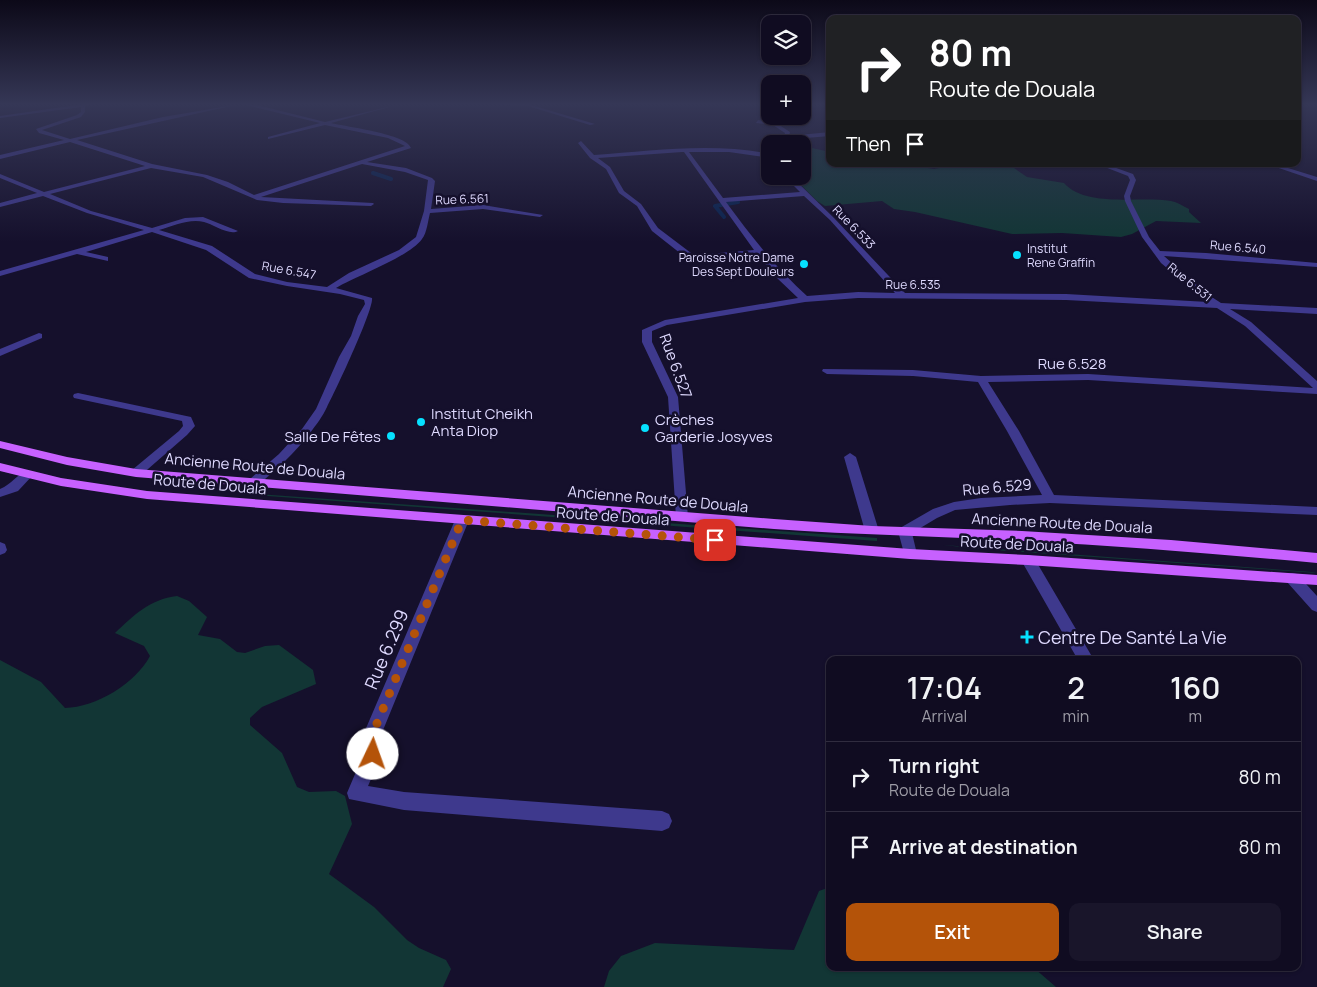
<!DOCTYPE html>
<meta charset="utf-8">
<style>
:root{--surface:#100c21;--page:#19152a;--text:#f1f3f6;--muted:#9c9ba5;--line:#302c3f;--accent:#b45309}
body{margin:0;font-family:Manrope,sans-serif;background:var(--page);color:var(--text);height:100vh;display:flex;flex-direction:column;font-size:19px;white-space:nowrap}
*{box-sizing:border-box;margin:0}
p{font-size:16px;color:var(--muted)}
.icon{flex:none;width:28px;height:28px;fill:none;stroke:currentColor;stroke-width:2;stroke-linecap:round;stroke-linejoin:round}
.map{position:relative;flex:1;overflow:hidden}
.details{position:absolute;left:826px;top:656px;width:475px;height:315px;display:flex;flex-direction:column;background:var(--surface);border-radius:10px;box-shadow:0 1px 4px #0004,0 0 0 1px var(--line)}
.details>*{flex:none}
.top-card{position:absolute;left:826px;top:15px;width:475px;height:152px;border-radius:10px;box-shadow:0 1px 4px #0004,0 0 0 1px var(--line);background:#202124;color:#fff;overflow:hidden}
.buttons{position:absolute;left:761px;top:15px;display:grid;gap:10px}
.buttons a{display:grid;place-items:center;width:50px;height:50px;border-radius:10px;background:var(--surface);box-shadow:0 1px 4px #0004,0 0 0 1px var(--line);font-size:25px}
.pin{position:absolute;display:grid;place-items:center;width:42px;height:42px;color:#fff;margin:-21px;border-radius:10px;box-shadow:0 2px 8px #0006}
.me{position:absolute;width:55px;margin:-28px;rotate:3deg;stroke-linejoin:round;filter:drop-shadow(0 0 4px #0008)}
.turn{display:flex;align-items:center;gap:18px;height:105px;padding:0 20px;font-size:22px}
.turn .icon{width:65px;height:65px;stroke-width:2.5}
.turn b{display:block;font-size:35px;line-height:42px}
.then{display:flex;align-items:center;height:48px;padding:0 20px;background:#0003;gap:10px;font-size:19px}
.eta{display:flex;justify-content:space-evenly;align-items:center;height:85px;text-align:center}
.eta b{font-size:30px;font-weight:600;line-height:35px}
.action{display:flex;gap:10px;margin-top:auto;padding:10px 20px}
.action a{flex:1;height:58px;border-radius:10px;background:var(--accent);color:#fff;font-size:20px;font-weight:600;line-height:58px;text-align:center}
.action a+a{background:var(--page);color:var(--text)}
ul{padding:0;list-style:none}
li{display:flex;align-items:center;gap:15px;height:70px;padding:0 20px;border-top:1px solid var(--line)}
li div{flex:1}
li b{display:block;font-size:19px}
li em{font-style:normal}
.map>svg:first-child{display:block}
.green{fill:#123635}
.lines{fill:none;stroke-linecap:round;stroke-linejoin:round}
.stream{stroke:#0a2350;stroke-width:4}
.minor{fill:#3e398d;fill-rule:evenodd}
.major{fill:#c761ff;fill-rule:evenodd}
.route{stroke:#b45309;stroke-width:9;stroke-dasharray:0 16.2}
.poi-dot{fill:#06e1ff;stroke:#15102c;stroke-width:2}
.labels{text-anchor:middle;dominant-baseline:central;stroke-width:5;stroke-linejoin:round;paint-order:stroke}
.far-street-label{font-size:12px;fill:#dfdaff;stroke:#15102c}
.far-poi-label{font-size:12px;fill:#dfdaff;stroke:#15102c;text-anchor:start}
.street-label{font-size:15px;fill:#dfdaff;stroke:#15102c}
.poi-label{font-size:15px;fill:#dfdaff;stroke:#15102c;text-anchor:start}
.near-poi-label{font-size:18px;fill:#dfdaff;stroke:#15102c;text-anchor:start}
.near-street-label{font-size:18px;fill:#dfdaff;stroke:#15102c}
</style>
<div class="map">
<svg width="1317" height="987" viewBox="0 0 1317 987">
<rect width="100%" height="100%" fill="#15102c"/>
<!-- green -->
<path class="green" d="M 803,146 L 830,152 L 830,164 L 901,164 L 934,169 L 950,166 L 953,164 L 1001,164 L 1014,168 L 1027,177 L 1064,183 C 1086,208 1140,196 1171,201 C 1177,202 1183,206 1189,209 L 1189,212 L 1201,223 L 1156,221 L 1132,234 L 1121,237 L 1062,233 L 1012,234 L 915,212 L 894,209 L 882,201 L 825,206 L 817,201 L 792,176 L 802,176 Z
M 243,493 L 877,538 L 877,541 L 242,494 Z
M 943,545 L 1312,572 L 1317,573 L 981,549 Z
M 177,596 L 189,601 L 207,617 L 198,635 L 220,639 L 237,652 L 245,653 L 265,646 L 279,645 L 313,670 L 316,684 L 262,707 L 250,718 L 250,725 L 282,753 L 297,787 L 309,792 L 336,791 L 345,796 L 352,824 L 329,874 L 374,907 L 407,940 L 419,948 L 446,960 L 451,969 L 443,987 L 0,987 L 0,660 L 41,682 L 65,708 C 96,707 135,684 150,656 L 144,646 L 115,633 C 133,616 150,599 177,596 Z
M 830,887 L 830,968 L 1034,968 L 1056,987 L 604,987 L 609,971 L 621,956 L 655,943 L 794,950 L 819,891 Z"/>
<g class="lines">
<!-- stream -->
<path class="stream" d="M 373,173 L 391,179
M 724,217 L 715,206 L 738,202"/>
<!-- minor -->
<path class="minor" d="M 83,104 L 94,104 L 85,106 L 85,112 L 81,117 L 42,130 L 70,139 L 163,117 L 240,104 L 77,140 L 152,164 L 207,175 L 228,182 L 254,195 L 405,146 L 388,138 L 325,125 L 268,139 L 268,137 L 320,123 L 242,104 L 257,105 L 325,122 L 400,104 L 331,123 C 347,127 407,134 411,148 L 367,162 L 406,168 L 432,178 L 435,181 L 431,209 L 483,205 L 543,215 L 540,217 L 483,209 L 430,213 C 428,220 427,233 422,239 C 409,257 358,275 336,288 L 372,298 C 374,309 335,392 327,407 C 323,416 316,425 310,433 C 295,453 277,469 258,485 L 254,486 L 248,482 L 250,479 L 279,454 L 302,429 L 316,409 L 339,357 L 351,336 L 358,316 L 365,304 L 364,300 L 340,294 L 287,286 L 249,278 L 206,250 L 152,232 L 86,252 L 108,257 L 108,261 L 77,254 L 0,276 L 0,271 L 144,230 L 87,213 L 43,196 L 0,207 L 0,203 L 37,193 L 0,178 L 0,174 L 44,192 L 145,166 L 70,142 L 0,159 L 0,155 L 64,140 L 39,133 L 36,129 L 77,115 L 81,112 L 81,107 L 0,118 L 0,116 ZM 362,164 L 405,172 L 428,180 L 424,211 L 416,237 L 399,250 L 349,273 L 327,287 L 287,282 L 255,274 L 212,246 L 159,230 C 173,226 190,218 204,222 C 213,224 229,236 238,231 L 203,217 L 185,218 L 152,228 L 91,211 L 50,194 L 151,168 L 203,177 L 257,200 L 283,203 L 371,206 L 374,204 L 373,203 L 261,197 Z
M 492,104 L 528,104 L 595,124 L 590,125 L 528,106 Z
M 758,120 L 776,123 L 790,132 L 789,136 L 830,132 L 830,136 L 781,140 L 780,144 L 774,144 L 777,138 L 784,137 L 785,133 L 773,125 L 756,123 Z
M 581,141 L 594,155 C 652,151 712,142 770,154 L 770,158 L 729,152 L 689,152 L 723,198 L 800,192 L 784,176 L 791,176 L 834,218 L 905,293 L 1066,294 L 1208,302 L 1161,263 L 1142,237 L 1125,201 L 1124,196 L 1130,180 L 1128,176 L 1097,164 L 1105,164 L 1133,174 L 1136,180 L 1130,196 L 1131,201 L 1149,237 L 1160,251 L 1206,253 L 1317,263 L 1317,267 L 1164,256 L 1207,294 L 1221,303 L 1317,308 L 1317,314 L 1230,309 L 1251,322 L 1317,381 L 1317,394 L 1088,380 L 988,382 L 1019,431 L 1054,495 L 1317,507 L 1317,515 L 1050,503 L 1010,505 L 955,510 L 937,518 L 912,533 L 917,554 L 915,557 L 905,557 L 898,531 L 900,528 L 933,509 L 954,502 L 981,498 L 1042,495 L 1007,431 L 978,382 L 913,376 L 827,374 L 822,371 L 823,369 L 913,370 L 981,376 L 1088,374 L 1313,388 L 1245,326 L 1217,308 L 1066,300 L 858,298 L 805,302 L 667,325 L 652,331 L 652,342 L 678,397 L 688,517 L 687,520 L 677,520 L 676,517 L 668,397 L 642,342 L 642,330 L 665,320 L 798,298 L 778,279 L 757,254 L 696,259 L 685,257 L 652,231 L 637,206 L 619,193 L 606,169 L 590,158 L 578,143 ZM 682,152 L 684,152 L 754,250 L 696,255 L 691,253 L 658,228 L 641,204 L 624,191 L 610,167 L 598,158 ZM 804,196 L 830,220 L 895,293 L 858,292 L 807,296 C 776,268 751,236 726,202 Z
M 1267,164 L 1275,164 L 1317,177 L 1317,181 Z
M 39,333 L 42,334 L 42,338 L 0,356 L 0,349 Z
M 78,393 L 191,417 L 195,426 L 187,435 L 140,476 L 132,476 L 130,473 L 132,470 L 179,431 L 183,426 L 182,421 L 74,398 L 73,396 L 74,394 Z
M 850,453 L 856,457 L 879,531 L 877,534 L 867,534 L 865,531 L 844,457 Z
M 27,471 L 33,475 L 18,491 L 0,497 L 0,489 C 12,484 17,474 27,471 Z
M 462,516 L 467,517 L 469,520 L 379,740 L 382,754 L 368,786 L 404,792 L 662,811 L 669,814 L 672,821 L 669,828 L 662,831 L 404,810 L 349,799 L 347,793 L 364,753 L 361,740 L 455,520 L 457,517 Z
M 0,542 L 5,544 L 7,550 L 5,553 L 0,555 Z
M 1028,555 L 1033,556 L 1094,660 L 1078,660 L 1021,560 L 1023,556 Z
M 1292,573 L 1297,574 L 1317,596 L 1317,612 L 1312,610 L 1287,582 L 1285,578 L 1287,574 Z"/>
<!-- major -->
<path class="major" d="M 0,441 L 67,457 L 136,469 L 774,519 L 872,526 L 1022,531 L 1171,540 L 1317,553 L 1317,563 C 1219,554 1121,546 1023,541 C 940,536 857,535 774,529 L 136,477 L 67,465 L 0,448 Z
M 0,463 L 61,478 L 147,491 L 910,549 L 1028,555 L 1317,575 L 1317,585 L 1028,565 L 910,559 L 147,499 L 61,486 L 0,471 Z"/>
</g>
<!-- sky -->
<linearGradient id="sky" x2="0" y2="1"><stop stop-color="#0c0918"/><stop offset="0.43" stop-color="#353756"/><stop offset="1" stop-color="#353756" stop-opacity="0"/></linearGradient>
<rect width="1317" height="242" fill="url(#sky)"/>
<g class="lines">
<!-- route -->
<path class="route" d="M 373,754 L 370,740 L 462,520 L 715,540"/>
</g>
<!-- markers -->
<g class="poi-dot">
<circle cx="1017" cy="255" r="5"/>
<circle cx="804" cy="264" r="5"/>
<circle cx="421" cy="422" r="5"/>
<circle cx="645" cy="428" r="5"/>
<circle cx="391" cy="436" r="5"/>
<path d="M1024.5 629.5h5v5h5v5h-5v5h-5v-5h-5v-5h5z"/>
</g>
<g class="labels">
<!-- far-street labels -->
<g class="far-street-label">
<text transform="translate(462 199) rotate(-2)">Rue 6.561</text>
<text transform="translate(854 227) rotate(46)">Rue 6.533</text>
<text transform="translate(1238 247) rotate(5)">Rue 6.540</text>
<text transform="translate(289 270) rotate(10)">Rue 6.547</text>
<text transform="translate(1190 282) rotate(39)">Rue 6.531</text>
<text x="913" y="284">Rue 6.535</text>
</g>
<!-- far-poi labels -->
<g class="far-poi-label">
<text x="1027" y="248">Institut<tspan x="1027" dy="14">Rene Graffin</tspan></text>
<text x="794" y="257" text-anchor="end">Paroisse Notre Dame<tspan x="794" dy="14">Des Sept Douleurs</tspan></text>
</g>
<!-- street labels -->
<g class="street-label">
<text x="1072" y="363">Rue 6.528</text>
<text transform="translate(676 366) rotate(70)">Rue 6.527</text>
<text transform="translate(255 466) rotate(5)">Ancienne Route de Douala</text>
<text transform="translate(210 484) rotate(5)">Route de Douala</text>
<text transform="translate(997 487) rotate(-5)">Rue 6.529</text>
<text transform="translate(658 499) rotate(5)">Ancienne Route de Douala</text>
<text transform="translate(613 516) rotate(4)">Route de Douala</text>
<text transform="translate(1062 523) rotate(3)">Ancienne Route de Douala</text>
<text transform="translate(1017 544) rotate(3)">Route de Douala</text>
</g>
<!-- poi labels -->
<g class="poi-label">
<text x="431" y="413">Institut Cheikh<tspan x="431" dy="17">Anta Diop</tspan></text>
<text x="655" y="419">Crèches<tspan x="655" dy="17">Garderie Josyves</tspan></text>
<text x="381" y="436" text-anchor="end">Salle De Fêtes</text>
</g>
<!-- near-poi labels -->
<g class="near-poi-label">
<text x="1038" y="637">Centre De Santé La Vie</text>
</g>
<!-- near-street labels -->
<g class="near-street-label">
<text transform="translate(386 649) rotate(-67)">Rue 6.299</text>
</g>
</g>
</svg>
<div class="buttons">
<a><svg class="icon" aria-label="layers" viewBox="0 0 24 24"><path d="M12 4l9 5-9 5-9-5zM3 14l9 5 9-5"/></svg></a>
<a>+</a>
<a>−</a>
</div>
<div class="pin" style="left:715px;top:540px;background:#d93025"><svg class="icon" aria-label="arrive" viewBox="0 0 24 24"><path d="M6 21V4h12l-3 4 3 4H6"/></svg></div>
<svg class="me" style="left:373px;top:754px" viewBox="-20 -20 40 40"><circle r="19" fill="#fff"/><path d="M0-13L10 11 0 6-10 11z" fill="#b45309"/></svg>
<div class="top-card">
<div class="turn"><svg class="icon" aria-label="right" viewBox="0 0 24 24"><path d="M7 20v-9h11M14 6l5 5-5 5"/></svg><div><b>80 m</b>Route de Douala</div></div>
<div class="then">Then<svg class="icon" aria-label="arrive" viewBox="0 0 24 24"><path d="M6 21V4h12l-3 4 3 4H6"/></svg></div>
</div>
<section class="details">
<div class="eta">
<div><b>17:04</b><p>Arrival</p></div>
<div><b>2</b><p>min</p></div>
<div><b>160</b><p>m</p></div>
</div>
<ul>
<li><svg class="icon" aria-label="right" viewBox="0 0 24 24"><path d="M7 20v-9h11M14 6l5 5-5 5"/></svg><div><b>Turn right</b><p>Route de Douala</p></div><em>80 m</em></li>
<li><svg class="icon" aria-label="arrive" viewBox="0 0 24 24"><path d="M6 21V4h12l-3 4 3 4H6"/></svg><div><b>Arrive at destination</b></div><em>80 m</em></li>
</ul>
<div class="action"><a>Exit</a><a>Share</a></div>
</section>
</div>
